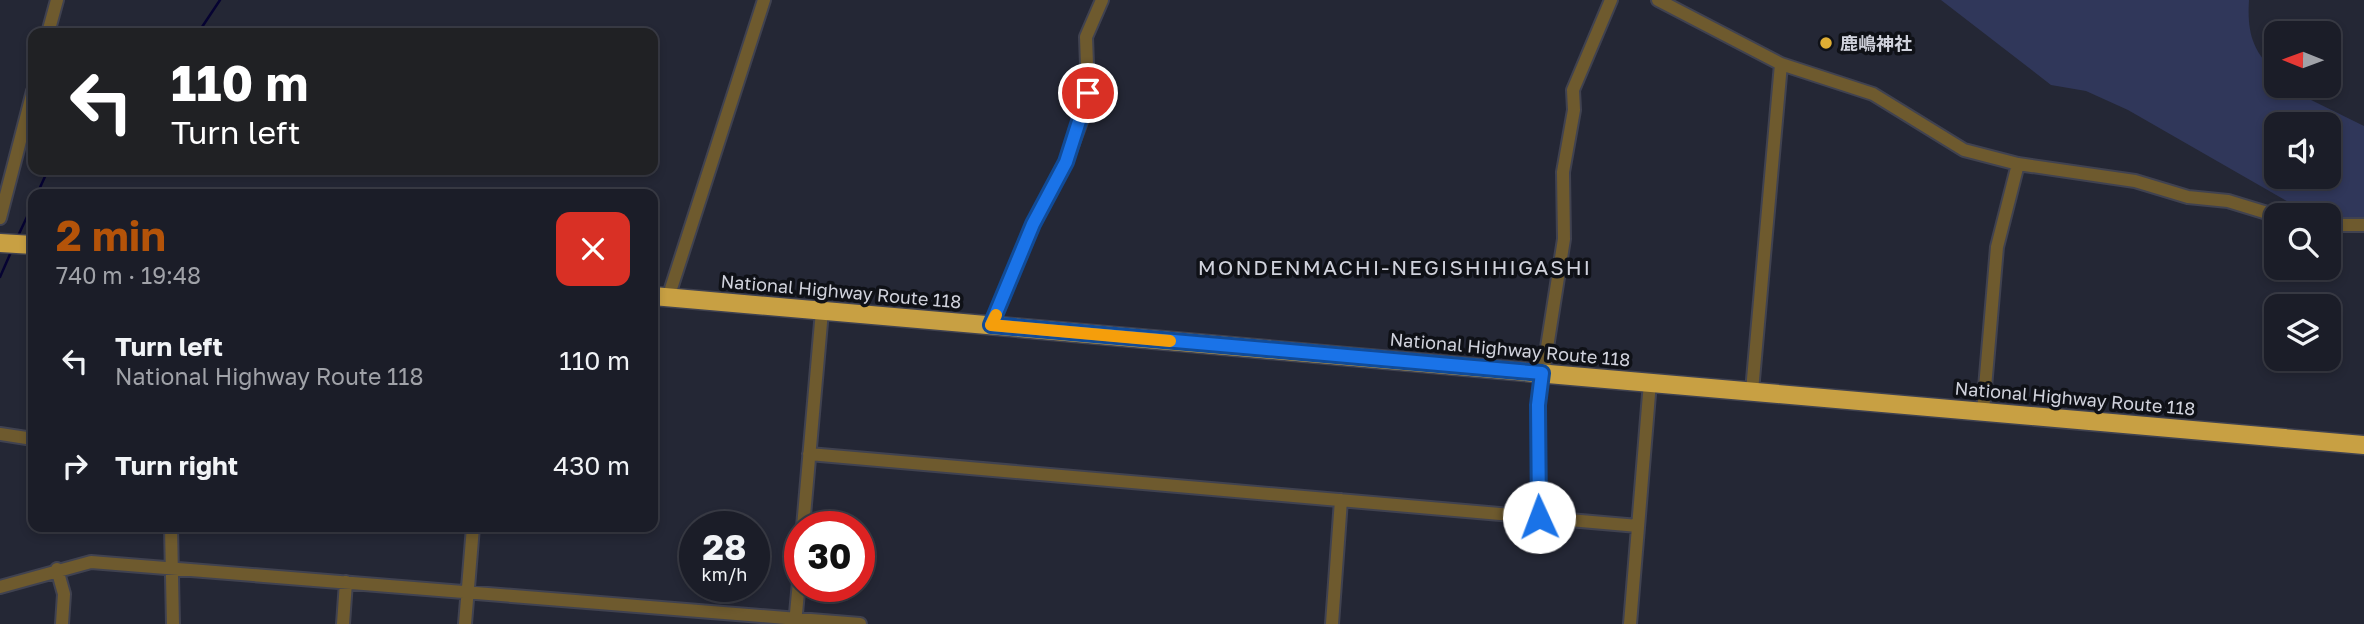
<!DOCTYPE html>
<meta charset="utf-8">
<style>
:root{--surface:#1b1d28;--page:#242630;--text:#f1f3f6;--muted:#a0a2a8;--line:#393b45;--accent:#b45309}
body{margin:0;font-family:"Golos Text","Noto Sans JP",sans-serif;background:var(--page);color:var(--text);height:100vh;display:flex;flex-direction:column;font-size:26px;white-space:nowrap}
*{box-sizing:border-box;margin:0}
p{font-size:23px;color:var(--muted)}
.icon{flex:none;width:38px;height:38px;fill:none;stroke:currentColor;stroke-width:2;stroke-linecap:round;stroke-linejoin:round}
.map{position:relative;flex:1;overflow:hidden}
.drawer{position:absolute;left:28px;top:189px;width:630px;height:343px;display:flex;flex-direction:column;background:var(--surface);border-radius:14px;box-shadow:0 4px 10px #0003,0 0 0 2px var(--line)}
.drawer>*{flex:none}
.guide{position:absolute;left:28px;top:28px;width:630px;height:147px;border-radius:14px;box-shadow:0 4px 10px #0003,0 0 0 2px var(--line);background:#202124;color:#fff;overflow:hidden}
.needle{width:46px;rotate:271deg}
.fabs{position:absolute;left:2264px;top:21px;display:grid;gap:14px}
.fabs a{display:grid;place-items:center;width:77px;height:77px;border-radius:14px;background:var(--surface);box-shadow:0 4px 10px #0003,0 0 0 2px var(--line);font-size:35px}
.speed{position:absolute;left:679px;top:511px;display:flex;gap:14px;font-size:35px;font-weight:700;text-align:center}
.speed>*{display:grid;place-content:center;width:91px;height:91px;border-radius:50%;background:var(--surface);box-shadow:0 4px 10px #0003,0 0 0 2px var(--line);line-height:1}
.speed small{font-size:18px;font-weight:400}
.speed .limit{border:10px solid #d22;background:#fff;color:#111}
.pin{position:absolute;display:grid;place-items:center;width:60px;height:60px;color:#fff;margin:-30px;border:4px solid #fff;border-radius:50%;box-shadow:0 2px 7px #0007}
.me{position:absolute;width:77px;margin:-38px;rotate:358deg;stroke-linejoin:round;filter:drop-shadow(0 0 5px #0008)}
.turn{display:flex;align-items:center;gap:24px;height:147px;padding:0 28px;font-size:32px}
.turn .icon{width:91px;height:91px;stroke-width:2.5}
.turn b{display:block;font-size:49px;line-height:60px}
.round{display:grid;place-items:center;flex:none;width:74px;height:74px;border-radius:14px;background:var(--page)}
.headline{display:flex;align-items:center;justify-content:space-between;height:119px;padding:0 28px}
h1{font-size:42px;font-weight:700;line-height:52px;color:var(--accent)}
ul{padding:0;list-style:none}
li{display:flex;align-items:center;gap:21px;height:105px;padding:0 28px}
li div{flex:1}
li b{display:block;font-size:26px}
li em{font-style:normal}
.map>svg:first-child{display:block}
.green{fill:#30375a;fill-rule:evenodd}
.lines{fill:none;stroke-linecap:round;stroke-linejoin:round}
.stream{stroke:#060332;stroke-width:2.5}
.minor-casing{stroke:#404250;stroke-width:16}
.highway-casing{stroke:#404250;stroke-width:21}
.minor{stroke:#6e5a2e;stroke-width:12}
.highway{stroke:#c8a043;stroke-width:18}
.route-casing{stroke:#114b97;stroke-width:18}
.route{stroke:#1a73e8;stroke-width:12}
.slow{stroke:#f59e0b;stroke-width:12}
.poi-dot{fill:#e1af34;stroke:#0f1117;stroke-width:2.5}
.labels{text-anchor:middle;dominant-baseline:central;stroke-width:7;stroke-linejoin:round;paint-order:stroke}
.poi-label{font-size:18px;font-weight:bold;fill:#d0d2dc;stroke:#0f1117;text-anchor:start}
.street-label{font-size:18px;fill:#d0d2dc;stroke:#0f1117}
.quarter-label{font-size:21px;letter-spacing:2px;fill:#d0d2dc;stroke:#0f1117}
</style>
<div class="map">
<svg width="2364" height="624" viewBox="0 0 2364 624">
<rect width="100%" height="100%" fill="#242735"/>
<!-- green -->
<path class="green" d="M 1941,0 L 2249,0 C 2247,31 2252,52 2277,73 L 2277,86 L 2291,86 L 2303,96 L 2364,126 L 2364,220 L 2329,221 L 2329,215 L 2311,215 L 2128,110 L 2086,91 L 2051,85 ZM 2277,124 L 2329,124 L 2329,177 L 2277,177 Z"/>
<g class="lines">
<!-- stream -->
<path class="stream" d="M 198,33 L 220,0
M 37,194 L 48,170
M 18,236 L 33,204
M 0,277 L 11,252"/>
<!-- minor casing -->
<g class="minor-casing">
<path id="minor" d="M 1658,0 L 1781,64 L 1873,94 L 1964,150 L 2018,164 L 2135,181 L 2188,197 L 2228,201 L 2277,216
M 48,33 L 57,0
M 0,218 L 33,91
M 2329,225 L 2364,225
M 668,298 L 764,0
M 991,325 L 1033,224 L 1066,162 L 1082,119 L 1088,93 L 1086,37 L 1102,0
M 1752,391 L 1781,64
M 1983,411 L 1997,247 L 2018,164
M 0,434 L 33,439
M 809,454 L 1638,526
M 1539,517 L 1538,405 L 1564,239 L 1563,172 L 1574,110 L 1573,90 L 1611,0
M 171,527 L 173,624
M 803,527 L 822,311
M 57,569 L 64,594 L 62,624
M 0,587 L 91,562 L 860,624
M 343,624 L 346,582
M 465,624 L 473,527
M 795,624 L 800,571
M 1332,624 L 1341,500
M 1630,624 L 1650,382"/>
</g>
<!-- highway casing -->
<g class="highway-casing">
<path id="highway" d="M 0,243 L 33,245
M 653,296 L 2364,445"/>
</g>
<!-- minor -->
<use href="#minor" class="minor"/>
<!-- highway -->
<use href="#highway" class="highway"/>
</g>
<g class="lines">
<!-- route casing -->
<g class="route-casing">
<path id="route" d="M 1088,93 L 1066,162 L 1033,224 L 991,325 L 1542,373 L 1538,405 L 1539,517"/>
</g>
<!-- route -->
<use href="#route" class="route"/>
<!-- slow -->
<path class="slow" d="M 996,315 L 991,325 L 1170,341"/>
</g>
<!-- markers -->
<circle class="poi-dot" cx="1826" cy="43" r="7"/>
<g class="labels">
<!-- poi labels -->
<g class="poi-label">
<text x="1840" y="43">鹿嶋神社</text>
</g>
<!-- street labels -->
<g class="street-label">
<text transform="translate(841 291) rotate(5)">National Highway Route 118</text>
<text transform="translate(1510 349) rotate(5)">National Highway Route 118</text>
<text transform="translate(2075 398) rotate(5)">National Highway Route 118</text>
</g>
<!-- quarter labels -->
<g class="quarter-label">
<text x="1395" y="267">MONDENMACHI-NEGISHIHIGASHI</text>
</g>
</g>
</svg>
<div class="fabs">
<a><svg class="needle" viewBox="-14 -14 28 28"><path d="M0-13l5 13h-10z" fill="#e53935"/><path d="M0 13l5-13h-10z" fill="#a0a2a8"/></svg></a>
<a><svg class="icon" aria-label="sound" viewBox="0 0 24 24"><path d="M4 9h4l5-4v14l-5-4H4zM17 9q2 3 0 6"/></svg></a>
<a><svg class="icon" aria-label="search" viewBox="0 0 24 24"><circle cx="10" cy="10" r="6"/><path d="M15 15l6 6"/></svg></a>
<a><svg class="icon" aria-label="layers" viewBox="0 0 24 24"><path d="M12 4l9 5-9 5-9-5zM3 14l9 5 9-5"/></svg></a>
</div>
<div class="speed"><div>28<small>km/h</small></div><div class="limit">30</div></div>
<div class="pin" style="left:1088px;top:93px;background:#d93025"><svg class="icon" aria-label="arrive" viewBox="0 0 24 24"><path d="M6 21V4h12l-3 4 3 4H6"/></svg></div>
<svg class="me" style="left:1539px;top:517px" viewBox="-20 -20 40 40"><circle r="19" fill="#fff"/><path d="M0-13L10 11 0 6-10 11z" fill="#1a73e8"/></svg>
<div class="guide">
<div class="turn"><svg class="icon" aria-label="left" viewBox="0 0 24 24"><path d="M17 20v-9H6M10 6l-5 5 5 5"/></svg><div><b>110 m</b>Turn left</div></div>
</div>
<section class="drawer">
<div class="headline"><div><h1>2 min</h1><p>740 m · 19:48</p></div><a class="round" style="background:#d93025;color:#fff"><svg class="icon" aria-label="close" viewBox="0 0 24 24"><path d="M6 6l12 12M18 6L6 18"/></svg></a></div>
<ul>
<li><svg class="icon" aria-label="left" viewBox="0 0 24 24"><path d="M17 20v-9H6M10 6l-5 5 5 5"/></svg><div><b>Turn left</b><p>National Highway Route 118</p></div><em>110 m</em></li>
<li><svg class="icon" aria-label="right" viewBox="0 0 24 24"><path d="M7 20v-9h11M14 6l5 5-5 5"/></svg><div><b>Turn right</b></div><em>430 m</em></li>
</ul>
</section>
</div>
